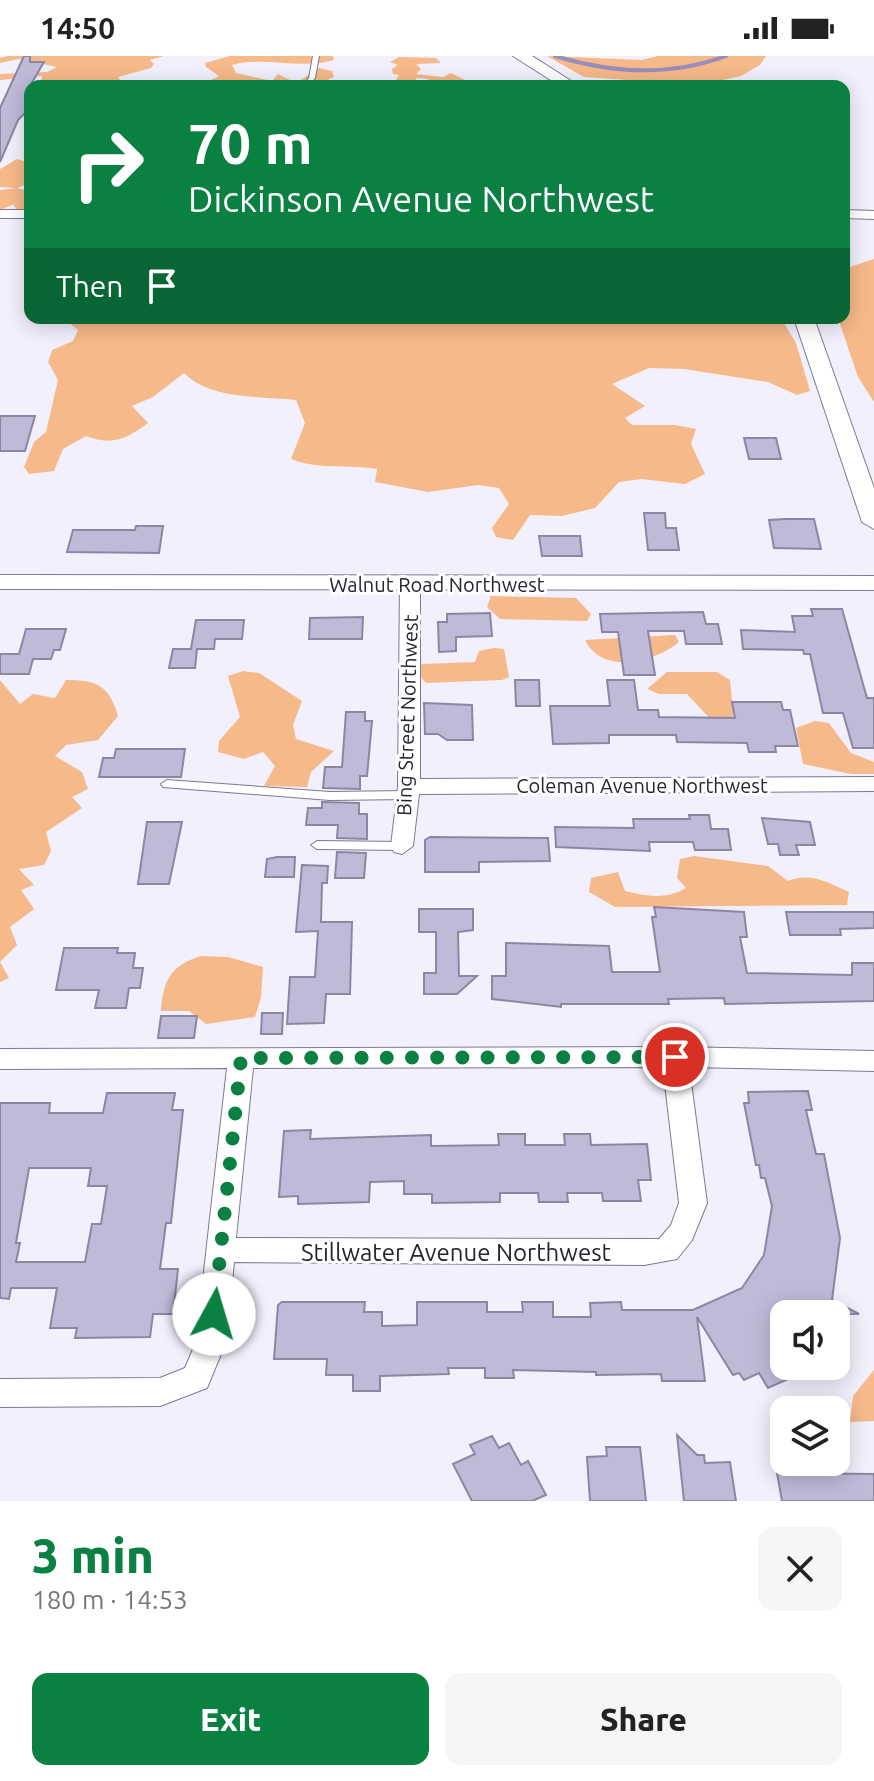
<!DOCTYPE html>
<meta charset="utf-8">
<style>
:root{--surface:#fff;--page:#f6f6f6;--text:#222;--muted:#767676;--accent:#0b8043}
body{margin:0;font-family:Ubuntu,sans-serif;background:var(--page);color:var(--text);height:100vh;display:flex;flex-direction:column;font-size:30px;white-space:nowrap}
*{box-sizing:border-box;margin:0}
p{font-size:26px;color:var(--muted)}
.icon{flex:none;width:44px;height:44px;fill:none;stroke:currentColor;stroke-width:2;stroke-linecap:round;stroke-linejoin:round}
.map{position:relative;height:1445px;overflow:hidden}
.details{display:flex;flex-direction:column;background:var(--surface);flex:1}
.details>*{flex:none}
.hud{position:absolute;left:24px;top:24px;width:826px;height:244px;border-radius:16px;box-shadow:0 4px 20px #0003;background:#0b8043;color:#fff;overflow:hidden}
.buttons{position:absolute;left:770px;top:1244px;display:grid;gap:16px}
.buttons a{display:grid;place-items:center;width:80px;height:80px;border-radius:16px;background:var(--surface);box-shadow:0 4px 20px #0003;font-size:40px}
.pin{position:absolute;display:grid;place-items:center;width:68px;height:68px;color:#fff;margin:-34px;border:4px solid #fff;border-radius:50%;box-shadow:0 2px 8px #0007}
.me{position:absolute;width:88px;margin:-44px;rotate:6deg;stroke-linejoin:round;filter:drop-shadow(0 0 6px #0008)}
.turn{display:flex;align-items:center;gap:28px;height:168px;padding:0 32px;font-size:36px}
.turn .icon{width:104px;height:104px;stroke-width:2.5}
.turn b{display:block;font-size:56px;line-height:68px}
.then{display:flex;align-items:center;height:76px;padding:0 32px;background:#0003;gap:16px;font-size:30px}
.round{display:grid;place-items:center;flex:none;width:84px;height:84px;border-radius:16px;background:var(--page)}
.summary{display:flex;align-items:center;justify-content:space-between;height:136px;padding:0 32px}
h1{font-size:48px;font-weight:800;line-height:60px;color:var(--accent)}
.cta{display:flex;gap:16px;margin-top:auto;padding:16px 32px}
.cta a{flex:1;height:92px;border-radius:16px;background:var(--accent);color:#fff;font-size:32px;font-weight:800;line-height:92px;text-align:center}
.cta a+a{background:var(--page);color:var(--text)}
.status{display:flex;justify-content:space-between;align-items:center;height:56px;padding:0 40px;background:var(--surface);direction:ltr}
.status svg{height:22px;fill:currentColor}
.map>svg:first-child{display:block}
.green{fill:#f6b989}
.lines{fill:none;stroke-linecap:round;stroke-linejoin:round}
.stream{stroke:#978ebc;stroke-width:4}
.building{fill:#c0bad9;stroke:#8c86a2;stroke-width:2;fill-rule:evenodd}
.service-casing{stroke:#7e7894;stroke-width:2}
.minor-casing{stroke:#7e7894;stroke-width:2}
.tertiary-casing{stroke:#7e7894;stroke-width:2}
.service{fill:#fff;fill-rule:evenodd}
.minor{fill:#fff;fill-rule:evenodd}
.tertiary{fill:#fff;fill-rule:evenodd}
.route{stroke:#0b8043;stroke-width:14;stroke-dasharray:0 25.2}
.labels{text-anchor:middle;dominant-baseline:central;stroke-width:6;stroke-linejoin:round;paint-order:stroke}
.street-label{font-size:20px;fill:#26242f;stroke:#fff}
.near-street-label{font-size:24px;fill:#26242f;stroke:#fff}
</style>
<div class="status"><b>14:50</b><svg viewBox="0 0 49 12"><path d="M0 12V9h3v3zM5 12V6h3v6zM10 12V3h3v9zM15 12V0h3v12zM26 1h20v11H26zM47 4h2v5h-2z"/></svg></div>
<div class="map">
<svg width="874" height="1445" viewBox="0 0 874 1445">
<rect width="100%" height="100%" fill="#f2f0fd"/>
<!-- green -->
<path class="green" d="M 8,0 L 164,0 L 150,4 L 154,8 L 151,12 L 118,21 L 125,30 L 41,30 L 42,20 L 0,24 L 0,18 L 47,16 L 57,11 L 19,3 L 0,7 L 0,2 Z
M 230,0 L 333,0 L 334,4 C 301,14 264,0 232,9 L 236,17 L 272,25 L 278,18 L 296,27 L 319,12 L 332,15 L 334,21 L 324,25 L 336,30 L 211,30 L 211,24 L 219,20 L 206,11 L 205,7 Z
M 547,0 L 642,4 L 658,0 L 766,0 L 760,9 L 741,20 L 701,29 L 584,21 Z
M 399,1 L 436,2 L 441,7 L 416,8 L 421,13 L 416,18 L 443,21 L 451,17 L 469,26 L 440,30 L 426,26 L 429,23 L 416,22 L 416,26 L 396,24 L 399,19 L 393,18 L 392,13 L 398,9 L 390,6 Z
M 17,103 L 30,107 L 30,127 L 17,132 L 30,135 L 30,155 L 18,154 L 13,149 L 19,146 L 0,154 L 0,134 L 16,132 L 0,131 L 0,113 Z
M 874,203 L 874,346 L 858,321 L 838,262 L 844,262 L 844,213 Z
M 55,262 L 781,262 L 796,287 L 810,335 L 797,339 L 768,326 L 684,313 L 649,312 L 612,328 L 645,350 L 625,362 L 632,369 L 675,369 L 696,373 L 691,388 L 705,418 L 685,428 L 641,423 L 619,426 L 595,452 L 562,460 L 530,459 L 513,484 L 496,481 L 492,472 L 509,448 L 499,432 L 478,429 L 428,436 L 375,426 L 377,413 C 349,408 318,414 291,403 L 305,367 L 296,344 C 260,340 211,344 184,317 L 153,341 L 132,350 L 148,367 C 127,383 111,390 86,380 L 63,393 L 54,415 L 29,418 L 24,411 L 34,386 L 46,376 L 58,324 L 48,306 L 52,294 L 73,285 L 78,274 L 67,265 Z
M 491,540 L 576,542 L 591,558 L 587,565 L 500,563 L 487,551 Z
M 675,579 L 679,586 C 655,606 603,620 585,584 Z
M 494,592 L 504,593 L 509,621 L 502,624 L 426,627 L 416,616 L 422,608 L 475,606 L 479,595 Z
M 243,615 L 259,617 L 302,645 L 293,669 L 296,683 L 334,695 L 311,716 L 307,731 L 264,730 L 275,710 L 263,696 L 244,703 L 218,696 L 219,685 L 240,661 L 228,620 Z
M 667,616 L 717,616 L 730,624 L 734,665 L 715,668 L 687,638 L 659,638 L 647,633 Z
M 0,624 L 20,648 L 33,638 L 55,642 L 66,624 C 97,624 109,629 118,660 L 98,684 L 66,689 L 55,700 L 82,716 L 88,733 L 72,741 L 82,752 L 46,776 L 51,795 L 44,809 L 19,813 L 34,829 L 21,834 L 34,853 L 10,871 L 17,889 L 0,906 L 9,922 L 0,926 Z
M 815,665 L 829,667 L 851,697 L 874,706 L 874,718 L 851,718 L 803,708 L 796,672 Z
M 694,800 L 768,810 L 788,825 C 811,816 827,826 849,836 L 847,849 L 615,851 L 589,836 L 591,822 L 618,816 L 625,835 C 647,840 666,844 686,832 L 677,822 L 680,803 Z
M 201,900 L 228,901 L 263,911 L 261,941 L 255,961 L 206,968 L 189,955 L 161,955 C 163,924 171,909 201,900 Z
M 874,1314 L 874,1365 L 850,1366 L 853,1340 Z"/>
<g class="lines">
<!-- stream -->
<path class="stream" d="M 555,0 C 611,17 670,21 726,0"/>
</g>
<!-- building -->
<path class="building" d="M 24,0 L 30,0 L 30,6 L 44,6 L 30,30 L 27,55 L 18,64 L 0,106 L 0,52 Z
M 0,360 L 35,360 L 25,395 L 0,395 Z
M 744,382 L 776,382 L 781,403 L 749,403 Z
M 644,457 L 665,457 L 666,472 L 676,472 L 679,494 L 648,494 Z
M 785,463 L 814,463 L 821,493 L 774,492 L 769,464 Z
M 136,470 L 163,470 L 159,497 L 67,496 L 73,474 L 135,474 Z
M 539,480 L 580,480 L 582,500 L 542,500 Z
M 811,553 L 842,553 L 867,642 L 874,642 L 874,692 L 853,692 L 843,657 L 823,657 L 810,598 L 804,598 L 803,594 L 743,593 L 741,574 L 795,576 L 792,560 L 813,560 Z
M 703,556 L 706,568 L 718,568 L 722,588 L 686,588 L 684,575 L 648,575 L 655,619 L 624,619 L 618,576 L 602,576 L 600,558 Z
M 490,557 L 492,580 L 456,581 L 456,595 L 439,596 L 438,566 L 447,566 L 447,558 Z
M 363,561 L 362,583 L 309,583 L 310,562 Z
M 196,564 L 244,564 L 242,583 L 215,583 L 214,593 L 197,593 L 195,612 L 169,612 L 173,593 L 191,593 Z
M 26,573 L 66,573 L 60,594 L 54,594 L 51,603 L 33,603 L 29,618 L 0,618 L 0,598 L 19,598 Z
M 515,624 L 539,624 L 540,650 L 516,650 Z
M 607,624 L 634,624 L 638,654 L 658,654 L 659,661 L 735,662 L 732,646 L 781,646 L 783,654 L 790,654 L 798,690 L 775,690 L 776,696 L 749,696 L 747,687 L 677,686 L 676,679 L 609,679 L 609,687 L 553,688 L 550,650 L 610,650 Z
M 424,647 L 472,649 L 473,684 L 447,684 L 438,678 L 425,678 Z
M 346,656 L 365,656 L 365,665 L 372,665 L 367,720 L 360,720 L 360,733 L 323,732 L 325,711 L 342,711 Z
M 116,693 L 185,693 L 181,721 L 99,721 L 103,702 L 114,702 Z
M 322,746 L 359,747 L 359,758 L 367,758 L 367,783 L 337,782 L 338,769 L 306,769 L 308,752 L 322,752 Z
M 689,759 L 709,759 L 711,773 L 728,773 L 731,794 L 695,794 L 693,786 L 649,786 L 650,795 L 556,791 L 555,771 L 634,772 L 633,763 L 690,763 Z
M 762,762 L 810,766 L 815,789 L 796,789 L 799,799 L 780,799 L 778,788 L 768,788 Z
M 147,766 L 182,766 L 169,828 L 138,828 Z
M 430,781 L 548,782 L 550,805 L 479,806 L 479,816 L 425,816 L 425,784 Z
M 337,796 L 366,797 L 364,822 L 335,822 Z
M 277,801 L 295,801 L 294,821 L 265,821 L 267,803 Z
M 302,809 L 328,810 L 327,827 L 322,827 L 321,866 L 352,866 L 350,938 L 326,938 L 324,967 L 287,968 L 290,921 L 315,921 L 318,875 L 296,876 Z
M 654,851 L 744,856 L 747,881 L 740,881 L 747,917 L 852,919 L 852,907 L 874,907 L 874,945 L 725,948 L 724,942 L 668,943 L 669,948 L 561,948 L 561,951 L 492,943 L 492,920 L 506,920 L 506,887 L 609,890 L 612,916 L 660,916 L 652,861 L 656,861 Z
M 419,853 L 473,853 L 473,874 L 458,876 L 459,920 L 477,920 L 457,938 L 424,938 L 424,917 L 436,917 L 436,876 L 419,876 Z
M 786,856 L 874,856 L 874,872 L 840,873 L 841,879 L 790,879 Z
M 64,892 L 118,892 L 117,897 L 135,897 L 133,912 L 143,912 L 140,932 L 129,932 L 126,952 L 95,952 L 99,934 L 56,934 Z
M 262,957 L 283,957 L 282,978 L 261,978 Z
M 161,960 L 197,960 L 194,982 L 158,982 Z
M 808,1035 L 812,1054 L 806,1054 L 816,1098 L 824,1098 L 840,1182 L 832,1244 L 859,1258 L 784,1258 L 784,1310 L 817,1310 L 768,1332 L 759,1317 L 744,1324 L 739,1317 L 733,1319 L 697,1261 L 705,1325 L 662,1325 L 661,1318 L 596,1319 L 596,1316 L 513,1314 L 514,1322 L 485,1322 L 485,1312 L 448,1312 L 449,1318 L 380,1320 L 380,1335 L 353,1335 L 353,1319 L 326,1319 L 327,1303 L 274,1303 L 278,1249 L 282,1246 L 365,1246 L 364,1256 L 382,1256 L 382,1270 L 417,1269 L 417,1246 L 487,1246 L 487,1256 L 523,1256 L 522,1246 L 553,1246 L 553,1261 L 591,1261 L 590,1247 L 621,1246 L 622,1254 L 693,1254 L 742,1232 L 764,1199 L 772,1150 L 765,1122 L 761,1122 L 759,1109 L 756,1109 L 744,1047 L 749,1047 L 748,1036 Z
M 107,1037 L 175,1037 L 172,1054 L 183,1054 L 171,1167 L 166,1167 L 160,1213 L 178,1213 L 173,1258 L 153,1258 L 150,1281 L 75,1282 L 77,1272 L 50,1272 L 57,1232 L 11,1232 L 9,1243 L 0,1242 L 0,1047 L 50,1047 L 49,1057 L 103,1057 ZM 29,1112 L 91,1112 L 88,1130 L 107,1130 L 101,1168 L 92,1168 L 85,1206 L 16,1206 L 20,1187 L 16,1187 Z
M 311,1074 L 310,1083 L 431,1079 L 431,1090 L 499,1089 L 498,1078 L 525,1078 L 525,1089 L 565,1089 L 564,1078 L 590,1078 L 591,1089 L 647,1088 L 651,1124 L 638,1124 L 641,1145 L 603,1145 L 602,1137 L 567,1137 L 568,1146 L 539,1146 L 538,1137 L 500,1137 L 500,1146 L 432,1147 L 432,1138 L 404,1138 L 404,1125 L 370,1126 L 369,1146 L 298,1148 L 298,1140 L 279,1141 L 284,1075 Z
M 677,1379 L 697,1399 L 704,1399 L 705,1407 L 730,1406 L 736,1445 L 684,1445 Z
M 492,1380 L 499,1392 L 509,1387 L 521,1409 L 528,1405 L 546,1439 L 532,1445 L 472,1445 L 453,1408 L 475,1398 L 470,1389 Z
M 606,1391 L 640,1391 L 646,1445 L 590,1445 L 587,1401 L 607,1400 Z
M 777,1417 L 874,1418 L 874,1445 L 782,1445 Z"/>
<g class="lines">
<!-- service casing -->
<g class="service-casing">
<path id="service" d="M 313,0 L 319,0 L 315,22 L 308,30 L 302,30 L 309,22 Z
M 167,724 L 330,736 L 408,735 L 414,739 L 408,743 L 330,744 L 163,731 L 161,728 Z
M 317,785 L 402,786 L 408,790 L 402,794 L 317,793 L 311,789 Z"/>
</g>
<!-- minor casing -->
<g class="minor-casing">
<path id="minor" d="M 0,154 L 30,154 L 30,162 L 0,162 Z
M 844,154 L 874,155 L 874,163 L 844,162 Z
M 410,522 L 420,528 L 420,723 L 874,721 L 874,735 L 419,738 L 413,790 L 402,798 L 394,796 L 391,790 L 398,731 L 400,528 Z
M 675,991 L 874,995 L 874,1015 L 689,1011 L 707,1147 L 692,1184 L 677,1203 L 644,1209 L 234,1206 L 226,1286 L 207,1332 L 160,1350 L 0,1351 L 0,1323 L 160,1322 L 185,1312 L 196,1286 L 227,1012 L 0,1013 L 0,993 ZM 663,1011 L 679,1147 L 671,1169 L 659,1183 L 236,1182 L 253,1012 Z"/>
</g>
<!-- tertiary casing -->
<g class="tertiary-casing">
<path id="tertiary" d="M 513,0 L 532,0 L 579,30 L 560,30 Z
M 794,262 L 814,262 L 874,432 L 874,473 L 862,466 Z
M 0,519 L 874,520 L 874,534 L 0,533 Z"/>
</g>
<!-- service -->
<use href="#service" class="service"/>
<!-- minor -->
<use href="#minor" class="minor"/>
<!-- tertiary -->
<use href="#tertiary" class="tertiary"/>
</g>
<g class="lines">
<!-- route -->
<path class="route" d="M 214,1258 L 241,1002 L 675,1001"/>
</g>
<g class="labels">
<!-- street labels -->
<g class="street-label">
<text x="437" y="528">Walnut Road Northwest</text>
<text transform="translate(407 659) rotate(-88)">Bing Street Northwest</text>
<text x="642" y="729">Coleman Avenue Northwest</text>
</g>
<!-- near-street labels -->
<g class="near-street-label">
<text x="456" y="1196">Stillwater Avenue Northwest</text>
</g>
</g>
</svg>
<div class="buttons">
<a><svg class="icon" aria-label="sound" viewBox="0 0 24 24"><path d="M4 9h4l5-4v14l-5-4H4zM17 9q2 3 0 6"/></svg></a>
<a><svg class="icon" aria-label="layers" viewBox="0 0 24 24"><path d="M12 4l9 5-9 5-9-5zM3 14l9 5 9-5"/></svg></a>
</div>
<div class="pin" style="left:675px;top:1001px;background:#d93025"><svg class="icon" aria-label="arrive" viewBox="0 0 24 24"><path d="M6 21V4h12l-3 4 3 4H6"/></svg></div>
<svg class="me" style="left:214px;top:1258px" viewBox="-20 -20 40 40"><circle r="19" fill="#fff"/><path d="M0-13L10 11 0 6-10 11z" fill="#0b8043"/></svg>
<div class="hud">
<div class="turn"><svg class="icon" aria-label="right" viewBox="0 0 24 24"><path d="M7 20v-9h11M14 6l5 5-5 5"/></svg><div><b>70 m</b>Dickinson Avenue Northwest</div></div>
<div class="then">Then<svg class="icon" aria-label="arrive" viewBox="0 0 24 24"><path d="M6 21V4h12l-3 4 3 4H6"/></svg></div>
</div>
</div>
<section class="details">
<div class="summary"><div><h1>3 min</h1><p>180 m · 14:53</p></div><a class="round"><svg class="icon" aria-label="close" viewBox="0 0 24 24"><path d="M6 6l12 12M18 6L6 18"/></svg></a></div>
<div class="cta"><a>Exit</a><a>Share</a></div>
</section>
